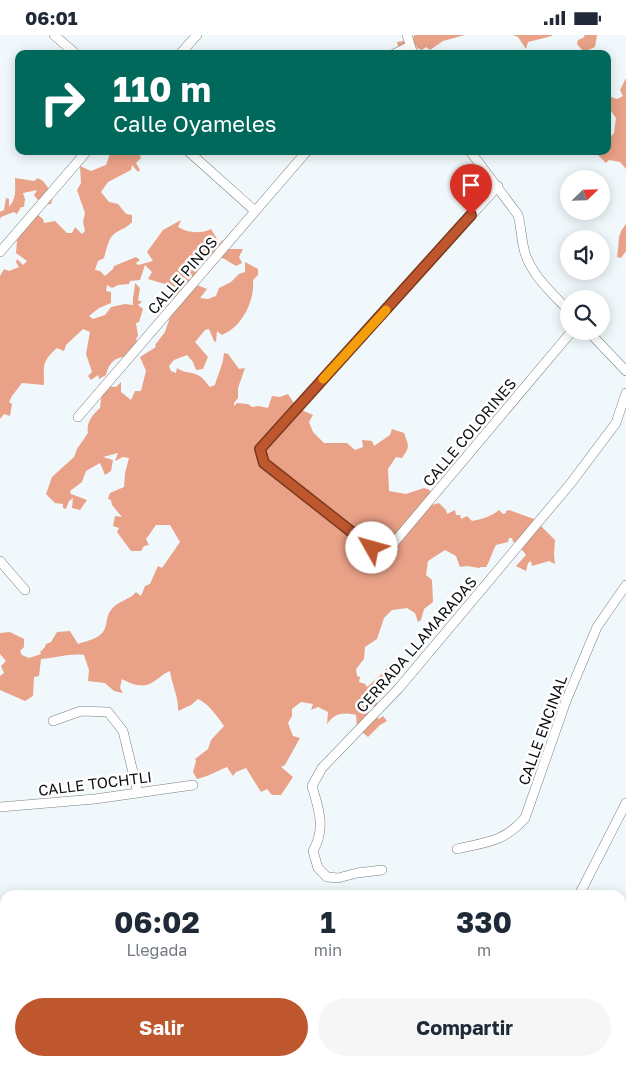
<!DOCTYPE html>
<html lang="es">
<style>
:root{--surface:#fff;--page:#f6f6f7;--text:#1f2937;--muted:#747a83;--accent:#be572d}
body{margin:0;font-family:"Golos Text",sans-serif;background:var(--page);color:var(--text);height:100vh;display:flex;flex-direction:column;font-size:19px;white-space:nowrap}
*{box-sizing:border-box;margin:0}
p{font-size:16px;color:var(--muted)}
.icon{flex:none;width:28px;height:28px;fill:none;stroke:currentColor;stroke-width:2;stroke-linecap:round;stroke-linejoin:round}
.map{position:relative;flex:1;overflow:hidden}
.panel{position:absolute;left:0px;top:855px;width:626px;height:176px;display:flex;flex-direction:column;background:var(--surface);border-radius:15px 15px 0 0;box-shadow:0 2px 12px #0003}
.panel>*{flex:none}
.banner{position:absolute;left:15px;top:15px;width:596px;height:105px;border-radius:10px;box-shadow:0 2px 12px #0003;background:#00695c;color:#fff;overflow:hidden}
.needle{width:32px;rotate:67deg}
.fabs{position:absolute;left:560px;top:135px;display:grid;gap:10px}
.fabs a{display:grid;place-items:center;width:50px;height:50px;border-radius:50%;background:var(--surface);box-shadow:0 2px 12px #0003;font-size:25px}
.pin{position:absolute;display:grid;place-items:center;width:42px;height:42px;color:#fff;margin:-51px -21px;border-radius:50% 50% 50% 0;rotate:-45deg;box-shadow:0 0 5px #0007}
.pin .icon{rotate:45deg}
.me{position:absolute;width:55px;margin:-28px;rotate:308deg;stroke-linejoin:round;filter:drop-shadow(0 0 4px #0008)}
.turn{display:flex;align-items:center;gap:18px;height:105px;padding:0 15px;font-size:22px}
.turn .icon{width:65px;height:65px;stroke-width:2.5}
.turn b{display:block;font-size:35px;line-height:42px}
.eta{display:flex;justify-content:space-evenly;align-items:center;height:85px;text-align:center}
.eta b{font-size:30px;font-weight:700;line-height:35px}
.primary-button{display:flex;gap:10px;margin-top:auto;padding:10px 15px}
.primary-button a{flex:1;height:58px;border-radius:30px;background:var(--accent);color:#fff;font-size:20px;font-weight:700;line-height:58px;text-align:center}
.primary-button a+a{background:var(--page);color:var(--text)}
.status{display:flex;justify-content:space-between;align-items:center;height:35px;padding:0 25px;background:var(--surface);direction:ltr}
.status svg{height:14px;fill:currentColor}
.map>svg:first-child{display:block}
.forest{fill:#e9a187}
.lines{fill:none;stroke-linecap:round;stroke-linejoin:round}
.minor-casing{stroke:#7a8083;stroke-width:10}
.minor{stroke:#fff;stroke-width:9}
.route-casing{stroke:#7c391d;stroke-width:12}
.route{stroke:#be572d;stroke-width:9}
.slow{stroke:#f59e0b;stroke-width:9}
.labels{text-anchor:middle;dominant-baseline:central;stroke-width:5;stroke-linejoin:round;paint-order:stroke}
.street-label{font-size:15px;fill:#0d0f10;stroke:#fff}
</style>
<div class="status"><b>06:01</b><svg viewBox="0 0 49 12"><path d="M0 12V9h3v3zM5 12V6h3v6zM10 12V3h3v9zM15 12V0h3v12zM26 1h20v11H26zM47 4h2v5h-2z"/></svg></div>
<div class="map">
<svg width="626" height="1031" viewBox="0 0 626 1031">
<rect width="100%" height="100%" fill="#f1f8fb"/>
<!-- forest -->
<path class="forest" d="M 414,0 L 465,0 L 443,6 L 430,15 L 426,12 L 422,15 L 417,13 L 416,10 L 408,11 L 413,19 L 400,19 L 397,7 L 413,5 Z
M 513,0 L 552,0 L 552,1 L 528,7 L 526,14 L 518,2 Z
M 585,0 L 597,0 L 595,12 L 584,17 L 577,9 L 578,5 L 583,3 Z
M 626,43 L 626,134 L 620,127 L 609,125 L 606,128 L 597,119 L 591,118 L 591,116 L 608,116 L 608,105 L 614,98 L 616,83 L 611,76 L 608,78 L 608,61 L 617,64 L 623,61 L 620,55 Z
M 111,116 L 138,116 L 141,123 L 136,128 L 140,135 L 138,137 L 132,130 L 131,135 L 108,147 L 101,157 L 109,167 L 118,169 L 126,179 L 132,180 L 132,187 C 127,193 119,195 114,199 C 108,204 106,216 104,223 L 98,226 L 95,235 L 100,236 L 105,241 L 113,234 L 114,231 L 136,222 L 140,225 L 136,228 L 138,230 L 153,226 L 147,217 L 163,195 L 181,185 L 178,192 C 188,198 201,199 211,194 L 220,209 L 222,205 L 229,214 L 243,214 L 239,222 L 242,228 L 236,231 C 220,221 218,218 199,225 C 195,234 201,241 197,250 L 207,254 L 200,263 L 208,264 L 216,261 L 219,253 L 231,247 L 239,239 L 245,237 L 245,227 L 258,234 L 258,240 L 253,245 C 255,266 242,292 222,300 L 217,296 L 216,307 L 214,306 L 209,294 L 205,295 L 195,307 L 208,322 L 203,334 L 196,335 L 193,327 L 187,320 L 174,325 L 169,331 L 171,336 L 176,338 L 177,333 C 184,339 194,336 201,342 C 204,344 207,349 210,352 L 215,350 C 218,339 223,330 224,318 L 228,319 L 239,334 L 245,333 L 238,353 L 238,363 L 234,368 L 234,371 L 237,368 L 248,369 L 252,372 L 259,371 L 268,373 L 272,361 L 280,362 L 288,359 L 297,373 L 313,380 L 309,387 L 313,397 L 324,408 L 347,408 L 355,415 L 363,412 L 362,405 L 372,406 L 374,411 L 390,400 L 392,394 L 404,398 C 408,410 411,411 402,423 L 396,422 L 388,434 L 389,456 L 406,459 L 424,453 L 430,455 L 430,460 L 438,459 L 432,470 L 439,468 L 446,475 L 447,479 L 455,475 L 456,480 L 460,480 L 461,484 L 467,481 L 472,486 C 482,484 490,482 499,475 L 503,479 L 506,478 L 506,476 L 509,475 L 534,484 L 542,484 L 541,491 L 555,505 L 554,520 L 555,529 L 549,526 L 532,531 L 531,526 L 528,528 L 526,536 L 516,531 L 526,520 L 517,508 L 513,507 L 512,503 L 509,503 L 508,507 L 496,510 C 492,517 491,524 486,532 L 481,532 L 479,533 L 467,531 L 460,532 L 456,521 L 445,515 L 428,526 L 426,540 L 432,545 L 433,567 L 424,574 L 421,585 L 418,587 L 415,578 L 407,573 L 392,575 L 384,583 L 377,604 L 365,612 L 364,624 L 356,634 L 357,641 L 360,642 L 359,647 L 365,649 L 367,652 L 384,637 L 388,630 L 390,636 L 383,642 L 371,656 L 372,660 L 377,662 L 377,672 L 370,671 L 368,679 L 372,679 L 379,684 L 383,681 L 387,686 L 380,690 L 368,702 L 357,693 L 356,680 C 343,677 335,678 327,689 L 328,677 L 318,672 L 311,675 L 313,669 L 301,667 L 292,674 L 292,681 L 288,688 L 293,701 L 300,703 L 285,730 L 281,732 L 293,742 L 281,760 L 272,760 L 267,754 L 261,757 L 246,733 L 236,737 L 233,741 L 227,732 C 217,736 209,741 197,744 L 193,737 L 196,726 L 195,724 L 208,714 L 211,705 L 224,691 C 217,681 209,669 198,664 L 191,670 L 178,676 C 179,663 172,650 170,636 C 162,639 160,643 153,647 C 143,654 131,649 122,644 L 120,653 L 123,658 L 114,656 L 105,648 L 88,646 L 89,635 L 84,620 C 70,618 55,623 41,624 L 39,641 L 34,642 L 33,661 L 25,666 L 0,655 L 0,641 L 4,638 L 1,631 L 6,626 L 0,619 L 0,598 L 10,597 L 24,604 L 24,612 L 20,616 L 22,620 L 29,623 L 41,619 L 40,617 L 45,612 L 46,609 L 51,607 L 57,597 L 70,596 L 78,609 C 87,606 102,603 105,593 C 107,588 107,579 111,575 C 117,566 130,565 136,557 L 141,561 L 145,551 L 150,549 L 158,531 L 162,533 L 180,507 L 170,490 L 156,490 L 146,504 L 149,510 L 144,511 L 141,516 L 131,516 L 117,497 L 119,493 L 113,491 L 115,481 L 122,482 L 112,470 L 111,465 L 108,464 L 110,458 L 124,452 L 125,438 L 129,423 L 123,422 L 115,426 L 118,418 L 103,422 L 113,425 L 111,436 L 105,440 L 100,428 L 86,436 L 82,447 L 70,456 L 71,459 L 87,465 L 80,475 L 72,473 L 73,463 L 69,466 L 66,474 L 63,473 L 63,469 L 55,468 L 46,459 L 52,442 L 74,422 L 77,414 L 88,398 C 86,388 92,380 100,373 L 102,356 L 104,351 L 116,352 L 121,347 L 121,357 L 131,365 L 135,356 L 141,356 L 146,336 L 140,322 L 156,312 L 155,310 L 165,297 L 172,276 L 174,259 L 168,250 L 148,244 L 152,237 L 145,230 L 140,245 L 130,246 L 129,249 L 118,250 L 112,253 L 107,250 L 106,256 L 111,257 L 111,268 L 99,273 L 89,281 L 93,284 L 105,280 L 111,272 L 125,269 L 133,270 C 132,262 135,256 135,248 L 140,253 L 138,265 L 142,267 L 138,270 L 143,274 L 139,287 L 136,288 L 138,301 L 136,304 L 142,314 L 134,323 C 120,319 109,325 106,340 L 99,344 L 98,340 L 91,345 L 88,341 L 92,337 L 86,319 L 90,297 L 83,294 L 66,310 L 64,316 L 57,313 C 41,327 44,331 44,350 L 22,348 L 12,361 L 9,367 L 12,369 L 10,381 L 4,379 L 0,384 L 0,241 L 4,234 L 9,236 L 19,232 L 16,227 L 17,224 L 23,230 L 27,226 L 16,218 L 17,206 L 13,198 L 25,184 L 24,182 L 34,177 L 43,184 L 44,188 L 55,186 L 67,198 L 72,198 L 75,192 L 82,199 L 85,196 L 83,187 L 85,178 L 77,155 L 81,148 L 80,131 L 91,136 L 106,130 Z
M 15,143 L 34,146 L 38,143 L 43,146 L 49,154 L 55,154 L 51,169 L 42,170 L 34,160 L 37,155 L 23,158 L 25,164 L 24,172 L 21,172 L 17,179 L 14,177 L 1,182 L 0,184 L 0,177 L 4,175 L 6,163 L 9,164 L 9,172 C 17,163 15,155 15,143 Z
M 626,189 L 626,216 L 621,223 L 617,222 C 620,207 616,201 626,189 Z
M 621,951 L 626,951 L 624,960 L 626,965 L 626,1031 L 606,1031 L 609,1026 L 621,1026 Z"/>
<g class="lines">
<!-- minor casing -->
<g class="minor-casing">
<path id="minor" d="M 54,0 L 76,19
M 407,0 L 413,19
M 180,19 L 197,0
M 394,19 L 410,11
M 188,116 L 255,176
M 470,116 L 518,180 C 521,191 521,202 524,214 C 529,238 553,259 569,276
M 498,151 L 260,414 L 264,428 L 372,513 L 387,516 L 572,296
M 0,217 L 87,116
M 588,296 L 626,336
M 78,382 L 307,116
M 0,526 L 25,555
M 53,686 L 81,676 L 108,677 L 123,696 L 138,758
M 0,772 L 95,764 L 193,750
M 457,814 C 487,807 504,807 525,783 L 566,666 L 597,592 L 626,550
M 382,835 L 357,838 L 338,843 L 327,842 L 318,833 L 313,816 C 326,793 319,775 312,751 L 322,733 L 399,653 L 571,448 L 616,388 L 626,358
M 579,860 L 626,768
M 0,898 L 5,896
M 0,937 L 5,942
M 148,1026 L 150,1030"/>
</g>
<!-- minor -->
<use href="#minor" class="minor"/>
</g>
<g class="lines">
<!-- route casing -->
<g class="route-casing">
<path id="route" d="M 372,513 L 264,428 L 260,414 L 471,180"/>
</g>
<!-- route -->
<use href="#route" class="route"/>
<!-- slow -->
<path class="slow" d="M 323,344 L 386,275"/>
</g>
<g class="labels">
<!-- street labels -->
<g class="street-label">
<text transform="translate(182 240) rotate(-49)">CALLE PINOS</text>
<text transform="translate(469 397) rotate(-50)">CALLE COLORINES</text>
<text transform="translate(416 609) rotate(-49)">CERRADA LLAMARADAS</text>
<text transform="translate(542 695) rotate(-70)">CALLE ENCINAL</text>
<text transform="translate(95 748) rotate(-7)">CALLE TOCHTLI</text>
</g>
</g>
</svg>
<div class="fabs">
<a><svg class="needle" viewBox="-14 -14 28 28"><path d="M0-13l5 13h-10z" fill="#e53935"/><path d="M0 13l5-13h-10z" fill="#747a83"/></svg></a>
<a><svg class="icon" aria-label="sound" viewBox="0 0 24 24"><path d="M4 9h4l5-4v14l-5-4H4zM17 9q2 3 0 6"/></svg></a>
<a><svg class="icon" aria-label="search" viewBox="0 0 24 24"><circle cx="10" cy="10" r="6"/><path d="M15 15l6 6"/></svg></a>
</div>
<div class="pin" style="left:471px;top:180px;background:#d93025"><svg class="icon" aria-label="arrive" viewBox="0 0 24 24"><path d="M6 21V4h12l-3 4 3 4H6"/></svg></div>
<svg class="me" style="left:372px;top:513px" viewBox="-20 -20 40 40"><circle r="19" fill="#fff"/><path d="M0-13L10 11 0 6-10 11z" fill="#be572d"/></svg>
<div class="banner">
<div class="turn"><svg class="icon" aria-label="right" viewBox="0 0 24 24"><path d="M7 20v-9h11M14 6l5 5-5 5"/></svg><div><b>110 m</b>Calle Oyameles</div></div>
</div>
<section class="panel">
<div class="eta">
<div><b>06:02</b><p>Llegada</p></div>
<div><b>1</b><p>min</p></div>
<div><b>330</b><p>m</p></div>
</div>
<div class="primary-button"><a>Salir</a><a>Compartir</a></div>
</section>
</div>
